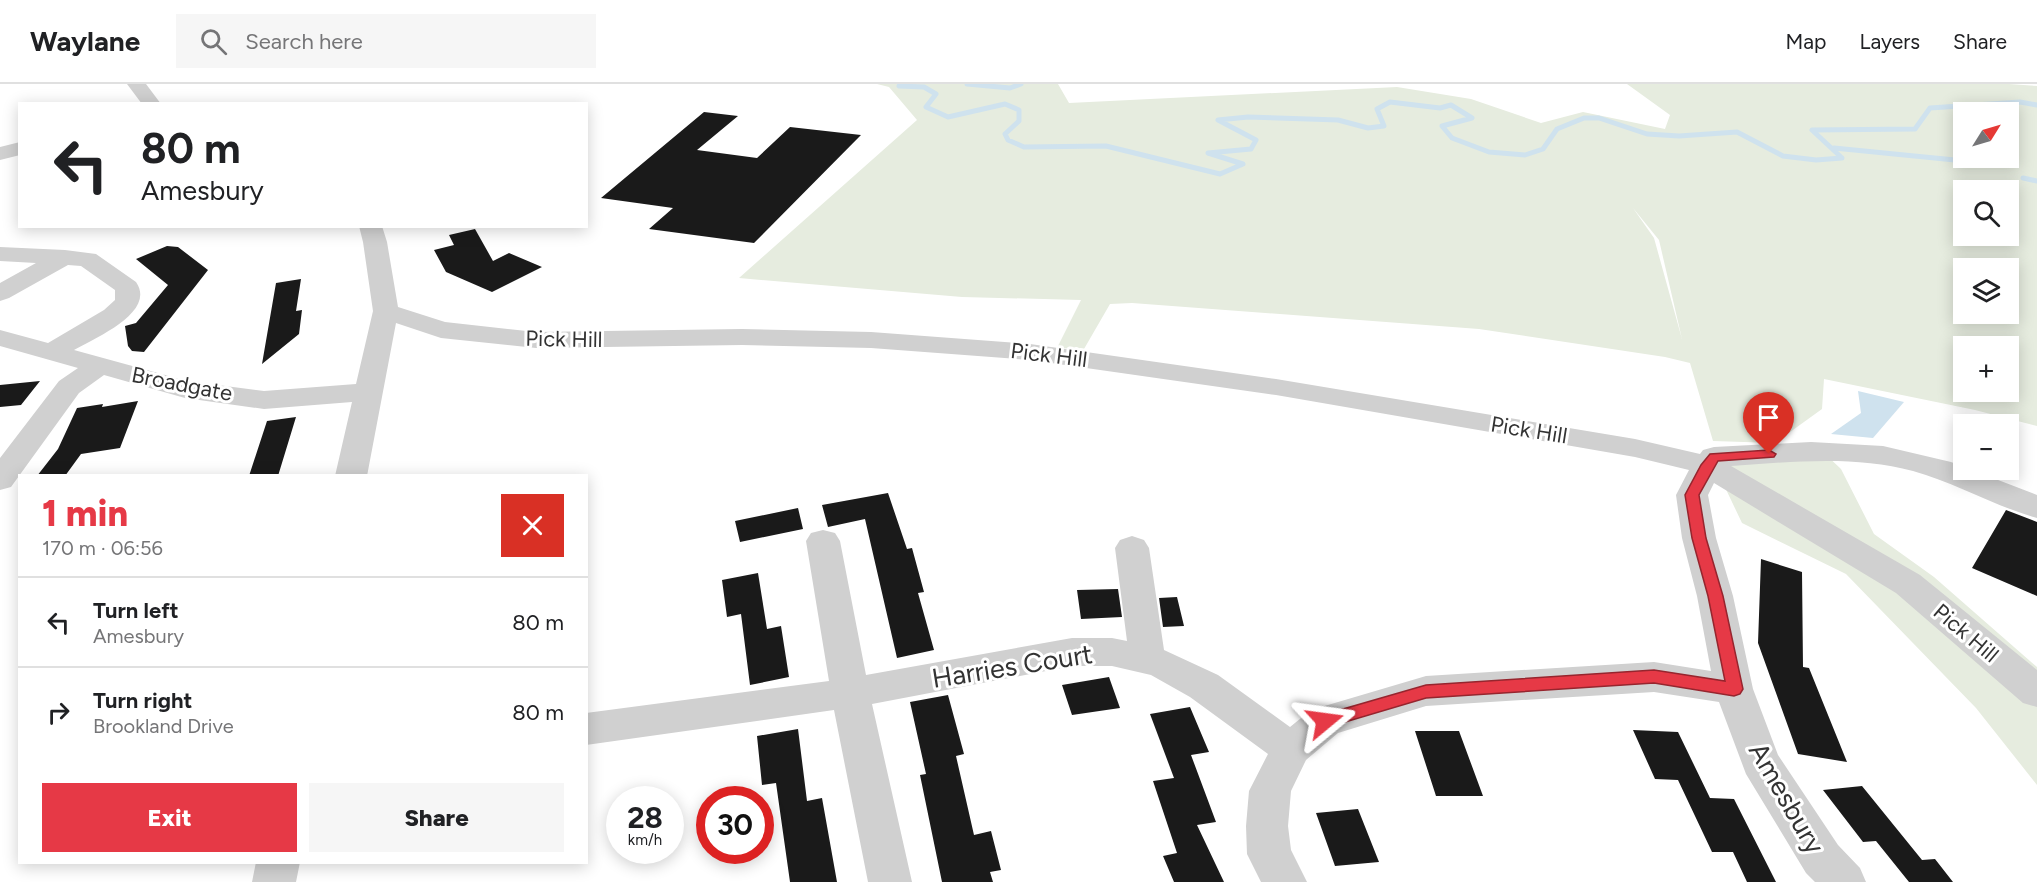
<!DOCTYPE html>
<meta charset="utf-8">
<style>
:root{--surface:#fff;--page:#f6f6f6;--text:#202124;--muted:#757577;--line:#e0e0e0;--accent:#e63946}
body{margin:0;font-family:Figtree,sans-serif;background:var(--page);color:var(--text);height:100vh;display:flex;flex-direction:column;font-size:22px;white-space:nowrap}
*{box-sizing:border-box;margin:0}
p{font-size:20px;color:var(--muted)}
.icon{flex:none;width:33px;height:33px;fill:none;stroke:currentColor;stroke-width:2;stroke-linecap:round;stroke-linejoin:round}
.map{position:relative;flex:1;overflow:hidden}
.side{position:absolute;left:18px;top:390px;width:570px;height:390px;display:flex;flex-direction:column;background:var(--surface);border-radius:0px;box-shadow:0 3px 15px #0003}
.side>*{flex:none}
.hud{position:absolute;left:18px;top:18px;width:570px;height:126px;border-radius:0px;box-shadow:0 3px 15px #0003;background:#fff;color:var(--text);overflow:hidden}
.needle{width:39px;rotate:53deg}
.buttons{position:absolute;left:1953px;top:18px;display:grid;gap:12px}
.buttons a{display:grid;place-items:center;width:66px;height:66px;border-radius:0px;background:var(--surface);box-shadow:0 3px 15px #0003;font-size:30px}
.speed{position:absolute;left:606px;top:702px;display:flex;gap:12px;font-size:30px;font-weight:700;text-align:center}
.speed>*{display:grid;place-content:center;width:78px;height:78px;border-radius:50%;background:var(--surface);box-shadow:0 3px 15px #0003;line-height:1}
.speed small{font-size:15px;font-weight:400}
.speed .limit{border:9px solid #d22;background:#fff;color:#111}
.pin{position:absolute;display:grid;place-items:center;width:51px;height:51px;color:#fff;margin:-62px -26px;border-radius:50% 50% 50% 0;rotate:-45deg;box-shadow:0 0 6px #0007}
.pin .icon{rotate:45deg}
.me{position:absolute;width:66px;margin:-33px;rotate:74deg;stroke-linejoin:round;filter:drop-shadow(0 0 4px #0008)}
.turn{display:flex;align-items:center;gap:21px;height:126px;padding:0 24px;font-size:27px}
.turn .icon{width:78px;height:78px;stroke-width:2.5}
.turn b{display:block;font-size:42px;line-height:51px}
.round{display:grid;place-items:center;flex:none;width:63px;height:63px;border-radius:0px;background:var(--page)}
.summary{display:flex;align-items:center;justify-content:space-between;height:102px;padding:0 24px}
h1{font-size:36px;font-weight:800;line-height:45px;color:var(--accent)}
.button{display:flex;gap:12px;margin-top:auto;padding:12px 24px}
.button a{flex:1;height:69px;border-radius:0px;background:var(--accent);color:#fff;font-size:24px;font-weight:800;line-height:69px;text-align:center}
.button a+a{background:var(--page);color:var(--text)}
ul{padding:0;list-style:none}
li{display:flex;align-items:center;gap:18px;height:90px;padding:0 24px;border-top:2px solid var(--line)}
li div{flex:1}
li b{display:block;font-size:22px}
li em{font-style:normal}
header{display:flex;align-items:center;gap:36px;box-sizing:border-box;height:84px;padding:0 30px;background:var(--surface);border-bottom:2px solid var(--line)}
header strong{font-size:28px}
nav{display:flex;gap:33px;margin-inline-start:auto;font-size:21px}
.search{width:420px;height:54px;background:var(--page);display:flex;align-items:center;gap:15px;box-sizing:border-box;padding:0 21px;border-radius:0px;color:var(--muted);font-size:22px}
.map>svg:first-child{display:block}
.green{fill:#e6ecdf;fill-rule:evenodd}
.water{fill:#cfe2ee}
.lines{fill:none;stroke-linecap:round;stroke-linejoin:round}
.stream{stroke:#cfe2ee;stroke-width:5}
.building{fill:#1a1a1a}
.minor{fill:#d0d0d0;fill-rule:evenodd}
.route{fill:#e63946;stroke:#96252e;stroke-width:1.5}
.labels{text-anchor:middle;dominant-baseline:central;stroke-width:6;stroke-linejoin:round;paint-order:stroke}
.street-label{font-size:22px;fill:#333;stroke:#fff}
.near-street-label{font-size:27px;fill:#333;stroke:#fff}
</style>
<header>
<strong>Waylane</strong>
<div class="search"><svg class="icon" aria-label="search" viewBox="0 0 24 24"><circle cx="10" cy="10" r="6"/><path d="M15 15l6 6"/></svg>Search here</div>
<nav><a>Map</a><a>Layers</a><a>Share</a></nav>
</header>
<div class="map">
<svg width="2037" height="798" viewBox="0 0 2037 798">
<rect width="100%" height="100%" fill="#fff"/>
<!-- green -->
<path class="green" d="M 877,0 L 1058,0 L 1069,19 L 1397,3 L 1471,15 L 1541,39 L 1583,28 L 1665,45 L 1670,31 L 1627,0 L 2009,0 L 2037,2 L 2037,342 L 1975,326 L 1824,295 L 1822,325 L 1775,359 L 1713,357 L 1690,279 L 1665,273 L 1479,245 L 1132,219 L 1110,220 L 1084,265 L 1057,264 L 1081,216 L 962,213 L 739,194 L 917,36 L 889,3 ZM 1964,28 L 2008,28 L 2008,74 L 1964,74 ZM 1964,106 L 2008,106 L 2008,152 L 1964,152 ZM 1633,124 L 1659,156 L 1682,255 L 1654,154 ZM 1964,184 L 2008,184 L 2008,230 L 1964,230 ZM 1964,262 L 2008,262 L 2008,308 L 1964,308 Z
M 1823,368 L 1841,385 L 1874,450 L 1934,493 L 2037,583 L 2037,701 L 1976,624 L 1846,490 L 1742,439 L 1722,397 L 1714,373 Z"/>
<!-- water -->
<path class="water" d="M 1858,307 L 1904,318 L 1873,354 L 1831,350 L 1861,329 Z"/>
<g class="lines">
<!-- stream -->
<path class="stream" d="M 900,0 L 899,2 L 924,3 L 936,10 L 926,23 L 948,33 L 1005,20 L 1019,26 L 1019,37 L 1005,50 L 1008,56 L 1024,63 L 1106,62 L 1220,90 L 1243,80 L 1208,69 L 1251,65 L 1256,56 L 1218,36 L 1248,33 L 1338,36 L 1368,44 L 1384,42 L 1377,25 L 1390,18 L 1440,24 L 1451,21 L 1472,34 L 1442,42 L 1452,54 L 1489,68 L 1525,71 L 1543,65 L 1557,45 L 1584,34 L 1599,34 L 1647,50 L 1679,52 L 1737,48 L 1783,72 L 1816,76 L 1842,74 L 1812,46 L 1915,45 L 1930,24 L 2020,18 L 2037,21
M 967,0 L 1010,4 L 1021,0
M 1834,64 L 2005,81
M 2023,94 L 2037,97"/>
</g>
<!-- building -->
<path class="building" d="M 704,28 L 738,32 L 697,66 L 757,74 L 790,43 L 861,51 L 754,159 L 649,145 L 673,124 L 601,114 Z
M 475,145 L 493,177 L 509,169 L 542,183 L 492,208 L 446,188 L 434,166 L 454,161 L 449,151 Z
M 167,162 L 178,163 L 208,186 L 144,268 L 132,267 L 128,262 L 125,242 L 136,239 L 168,201 L 136,175 Z
M 301,195 L 296,227 L 302,226 L 299,250 L 262,280 L 276,199 Z
M 40,297 L 21,321 L 0,323 L 0,301 Z
M 138,317 L 120,364 L 81,370 L 65,392 L 37,392 L 58,365 L 77,324 L 103,320 L 102,323 Z
M 296,333 L 278,392 L 249,392 L 267,337 Z
M 888,409 L 907,465 L 912,464 L 924,508 L 918,509 L 934,566 L 897,574 L 865,435 L 828,443 L 822,421 Z
M 798,424 L 803,445 L 740,458 L 735,437 Z
M 2006,426 L 2037,438 L 2037,512 L 1972,484 Z
M 1761,475 L 1802,488 L 1803,583 L 1809,584 L 1847,678 L 1798,670 L 1758,559 Z
M 758,489 L 767,545 L 781,542 L 789,593 L 750,601 L 741,530 L 727,533 L 722,496 Z
M 1118,505 L 1122,533 L 1081,535 L 1077,506 Z
M 1177,513 L 1184,542 L 1163,543 L 1159,514 Z
M 1109,593 L 1120,624 L 1072,631 L 1062,601 Z
M 948,611 L 964,670 L 956,672 L 974,751 L 991,747 L 1001,786 L 990,788 L 993,798 L 942,798 L 920,691 L 926,690 L 910,618 Z
M 1190,623 L 1209,668 L 1191,671 L 1216,738 L 1197,741 L 1224,798 L 1174,798 L 1163,772 L 1177,769 L 1153,697 L 1174,694 L 1150,630 Z
M 798,645 L 807,717 L 822,714 L 837,798 L 790,798 L 776,699 L 762,701 L 757,652 Z
M 1633,646 L 1678,648 L 1710,714 L 1734,715 L 1776,798 L 1747,798 L 1733,768 L 1712,768 L 1678,696 L 1655,695 Z
M 1415,647 L 1459,647 L 1483,712 L 1436,712 Z
M 1862,702 L 1922,776 L 1935,775 L 1953,798 L 1909,798 L 1876,757 L 1863,758 L 1823,706 Z
M 1358,725 L 1379,778 L 1335,782 L 1316,729 Z"/>
<g class="lines">
<!-- minor -->
<path class="minor" d="M 127,0 L 146,0 L 161,20 L 142,20 Z
M 20,58 L 20,71 L 0,76 L 0,63 Z
M 359,142 L 382,142 L 387,158 L 398,223 L 445,238 L 536,248 L 742,245 L 871,248 L 1030,260 L 1276,295 L 1635,355 L 1700,370 L 1703,366 L 1714,363 L 1811,358 L 1883,362 L 1951,378 L 1964,383 L 1964,386 L 1972,386 L 2037,411 L 2037,434 C 1994,422 1956,399 1913,387 C 1854,371 1791,378 1731,382 L 1920,491 L 2037,586 L 2037,623 L 2023,619 L 1896,509 L 1714,399 L 1708,411 L 1716,454 L 1733,512 L 1753,605 L 1778,671 L 1838,761 L 1860,784 L 1866,798 L 1815,798 L 1806,789 L 1746,690 L 1719,618 L 1654,608 L 1426,622 L 1338,649 L 1306,676 L 1291,707 L 1288,742 L 1291,766 L 1307,798 L 1261,798 L 1247,770 L 1246,742 L 1249,707 L 1268,670 L 1190,613 L 1151,591 L 1112,582 L 1072,582 L 872,620 L 912,798 L 868,798 L 834,626 L 586,661 L 586,629 L 829,597 L 806,457 L 811,449 L 823,446 L 835,449 L 840,457 L 866,591 L 1072,554 L 1112,554 L 1127,557 L 1115,464 L 1120,456 L 1132,452 L 1144,456 L 1149,464 L 1164,566 L 1218,591 L 1290,643 L 1311,626 L 1426,592 L 1654,578 L 1711,587 L 1697,512 L 1682,454 L 1676,411 L 1689,386 L 1635,373 L 1276,311 L 1030,276 L 871,264 L 742,261 L 536,264 L 441,254 L 396,239 L 367,392 L 335,392 L 352,318 L 264,325 L 185,314 L 104,291 L 79,309 L 11,403 L 0,406 L 0,374 L 59,297 L 78,284 L 0,262 L 0,246 L 48,259 L 104,226 L 115,216 L 115,206 L 81,182 L 68,181 L 9,214 L 0,217 L 0,199 L 36,179 L 0,177 L 0,163 L 65,166 L 96,170 L 136,198 C 157,228 95,254 74,266 L 187,297 L 264,307 L 356,300 L 373,227 L 363,158 Z
M 256,778 L 300,778 L 296,798 L 252,798 Z"/>
</g>
<!-- route -->
<path class="route" d="M 1769,366 L 1776,370 L 1774,373 L 1718,377 L 1699,411 L 1706,454 L 1723,512 L 1743,605 L 1740,610 L 1734,612 L 1654,599 L 1426,614 L 1325,644 L 1319,642 L 1316,637 L 1319,632 L 1426,601 L 1654,586 L 1725,597 L 1708,512 L 1692,454 L 1685,411 L 1701,381 L 1710,370 Z"/>
<g class="labels">
<!-- street labels -->
<g class="street-label">
<text transform="translate(564 255) rotate(1)">Pick Hill</text>
<text transform="translate(1049 271) rotate(7)">Pick Hill</text>
<text transform="translate(182 300) rotate(11)">Broadgate</text>
<text transform="translate(1529 346) rotate(9)">Pick Hill</text>
<text transform="translate(1966 549) rotate(40)">Pick Hill</text>
</g>
<!-- near-street labels -->
<g class="near-street-label">
<text transform="translate(1012 582) rotate(-9)">Harries Court</text>
<text transform="translate(1787 714) rotate(60)">Amesbury</text>
</g>
</g>
</svg>
<div class="buttons">
<a><svg class="needle" viewBox="-14 -14 28 28"><path d="M0-13l5 13h-10z" fill="#e53935"/><path d="M0 13l5-13h-10z" fill="#757577"/></svg></a>
<a><svg class="icon" aria-label="search" viewBox="0 0 24 24"><circle cx="10" cy="10" r="6"/><path d="M15 15l6 6"/></svg></a>
<a><svg class="icon" aria-label="layers" viewBox="0 0 24 24"><path d="M12 4l9 5-9 5-9-5zM3 14l9 5 9-5"/></svg></a>
<a>+</a>
<a>−</a>
</div>
<div class="speed"><div>28<small>km/h</small></div><div class="limit">30</div></div>
<div class="pin" style="left:1769px;top:370px;background:#d93025"><svg class="icon" aria-label="arrive" viewBox="0 0 24 24"><path d="M6 21V4h12l-3 4 3 4H6"/></svg></div>
<svg class="me" style="left:1325px;top:637px" viewBox="-20 -20 40 40"><path d="M0-17L14 15 0 8-14 15z" fill="#e63946" stroke="#fff" stroke-width="4"/></svg>
<div class="hud">
<div class="turn"><svg class="icon" aria-label="left" viewBox="0 0 24 24"><path d="M17 20v-9H6M10 6l-5 5 5 5"/></svg><div><b>80 m</b>Amesbury</div></div>
</div>
<section class="side">
<div class="summary"><div><h1>1 min</h1><p>170 m · 06:56</p></div><a class="round" style="background:#d93025;color:#fff"><svg class="icon" aria-label="close" viewBox="0 0 24 24"><path d="M6 6l12 12M18 6L6 18"/></svg></a></div>
<ul>
<li><svg class="icon" aria-label="left" viewBox="0 0 24 24"><path d="M17 20v-9H6M10 6l-5 5 5 5"/></svg><div><b>Turn left</b><p>Amesbury</p></div><em>80 m</em></li>
<li><svg class="icon" aria-label="right" viewBox="0 0 24 24"><path d="M7 20v-9h11M14 6l5 5-5 5"/></svg><div><b>Turn right</b><p>Brookland Drive</p></div><em>80 m</em></li>
</ul>
<div class="button"><a>Exit</a><a>Share</a></div>
</section>
</div>
